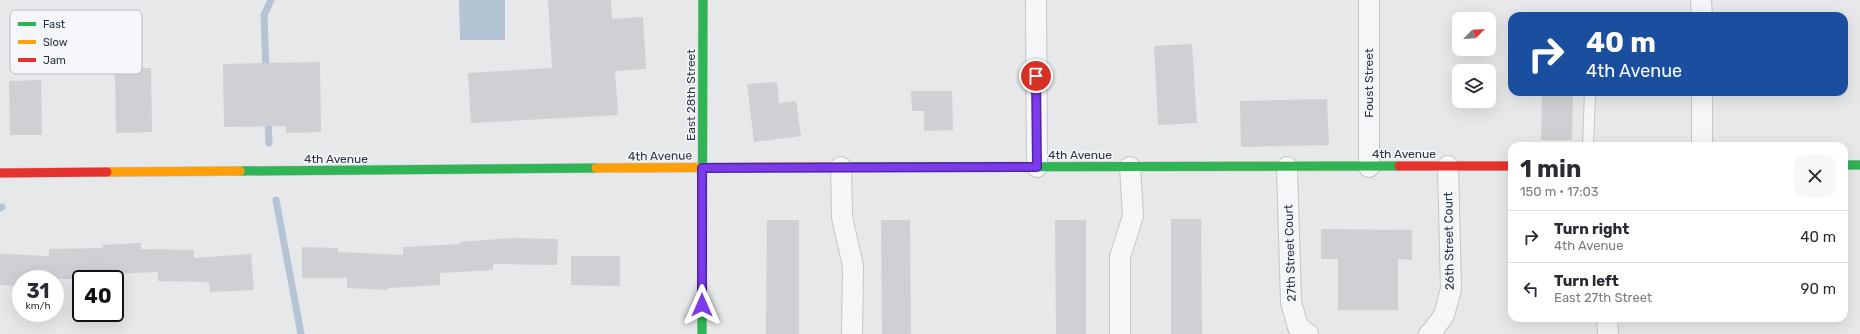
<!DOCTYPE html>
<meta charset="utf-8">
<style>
:root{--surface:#fff;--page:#f7f7f7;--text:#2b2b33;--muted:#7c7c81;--line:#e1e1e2}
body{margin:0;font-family:Rubik,sans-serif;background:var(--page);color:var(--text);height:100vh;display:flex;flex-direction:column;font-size:15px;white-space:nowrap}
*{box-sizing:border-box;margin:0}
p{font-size:13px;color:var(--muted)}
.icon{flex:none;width:22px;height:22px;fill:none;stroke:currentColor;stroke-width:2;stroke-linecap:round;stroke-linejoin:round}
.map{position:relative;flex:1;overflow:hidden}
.drawer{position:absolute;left:1508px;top:142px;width:340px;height:180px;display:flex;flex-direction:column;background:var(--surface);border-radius:12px;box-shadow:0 4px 16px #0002}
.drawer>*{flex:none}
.top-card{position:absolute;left:1508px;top:12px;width:340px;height:84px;border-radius:12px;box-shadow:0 4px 16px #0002;background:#1a4fa0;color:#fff;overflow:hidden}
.needle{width:26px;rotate:66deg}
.fabs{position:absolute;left:1452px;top:12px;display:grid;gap:8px}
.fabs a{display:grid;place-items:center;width:44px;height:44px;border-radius:8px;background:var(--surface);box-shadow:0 4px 16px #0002;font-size:20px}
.speed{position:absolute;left:12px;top:270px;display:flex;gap:8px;font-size:20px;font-weight:700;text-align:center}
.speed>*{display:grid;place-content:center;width:52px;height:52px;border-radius:50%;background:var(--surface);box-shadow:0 4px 16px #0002;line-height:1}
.speed small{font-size:10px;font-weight:400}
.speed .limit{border:2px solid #111;border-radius:6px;background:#fff;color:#111}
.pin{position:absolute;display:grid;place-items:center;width:34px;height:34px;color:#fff;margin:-17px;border:2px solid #fff;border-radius:50%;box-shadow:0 1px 4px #0007}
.me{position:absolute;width:44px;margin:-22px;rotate:0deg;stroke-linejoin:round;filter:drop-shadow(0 0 3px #0008)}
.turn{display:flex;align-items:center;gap:14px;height:84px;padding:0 12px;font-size:18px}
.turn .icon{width:52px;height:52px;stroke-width:2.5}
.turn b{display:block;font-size:28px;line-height:34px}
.round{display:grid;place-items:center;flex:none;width:42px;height:42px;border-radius:12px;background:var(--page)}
.summary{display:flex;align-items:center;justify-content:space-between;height:68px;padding:0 12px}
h1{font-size:24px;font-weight:700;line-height:30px}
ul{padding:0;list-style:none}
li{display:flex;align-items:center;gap:12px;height:52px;padding:0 12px;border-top:1px solid var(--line)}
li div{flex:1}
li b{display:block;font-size:15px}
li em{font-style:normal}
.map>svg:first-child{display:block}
.water{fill:#b4c4d5}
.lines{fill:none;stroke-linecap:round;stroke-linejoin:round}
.stream{stroke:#b4c4d5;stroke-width:7}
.building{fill:#ced0d3}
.lane-casing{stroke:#c4c6c8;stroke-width:12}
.street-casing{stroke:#c4c6c8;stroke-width:22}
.fast-casing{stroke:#c4c6c8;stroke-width:10}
.slow-casing{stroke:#c4c6c8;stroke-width:10}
.jam-casing{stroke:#c4c6c8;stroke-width:10}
.lane{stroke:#f5f6f7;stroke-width:10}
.street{stroke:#f5f6f7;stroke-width:20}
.fast{stroke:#30b455;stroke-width:9}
.slow{stroke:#ff9f0a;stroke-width:9}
.jam{stroke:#e5322d;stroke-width:9}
.route-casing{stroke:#51269a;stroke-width:10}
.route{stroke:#7c3aed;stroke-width:7}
.labels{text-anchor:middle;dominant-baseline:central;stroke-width:3.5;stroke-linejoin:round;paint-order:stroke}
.street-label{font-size:12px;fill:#2b3445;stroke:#f4f6f9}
.key{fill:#f4f6f9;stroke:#b8bcc3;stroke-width:1}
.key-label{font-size:11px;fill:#2b3445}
</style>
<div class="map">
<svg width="1860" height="334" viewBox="0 0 1860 334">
<rect width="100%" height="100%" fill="#e6e8ea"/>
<!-- water -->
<path class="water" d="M 459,0 L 505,0 L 505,40 L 460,40 Z"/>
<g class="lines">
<!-- stream -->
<path class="stream" d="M 266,71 L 264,15 L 271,0
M 268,117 L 269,143
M 276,200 L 301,334
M 0,208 L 2,207"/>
</g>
<!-- building -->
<path class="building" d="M 548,0 L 611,0 L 612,19 L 643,17 L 646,69 L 615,71 L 618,115 L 471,123 L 468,73 L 552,68 Z
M 1192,44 L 1197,123 L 1158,125 L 1154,46 Z
M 320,62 L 321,132 L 286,133 L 286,126 L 224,127 L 223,64 Z
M 115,68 L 151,68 L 152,132 L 116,133 Z
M 41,80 L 42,135 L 10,135 L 9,81 Z
M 777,82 L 779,103 L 796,101 L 801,136 L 754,142 L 747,84 Z
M 911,91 L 952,91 L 953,130 L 924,131 L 924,111 L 912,111 Z
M 1542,92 L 1573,92 L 1572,140 L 1541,140 Z
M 1327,99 L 1329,145 L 1241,147 L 1240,101 Z
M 1171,219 L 1201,219 L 1202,334 L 1171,334 Z
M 767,220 L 799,220 L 799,334 L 766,334 Z
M 881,220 L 910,220 L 911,334 L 882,334 Z
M 1055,220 L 1086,220 L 1086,334 L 1056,334 Z
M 1321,229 L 1412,230 L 1412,260 L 1398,259 L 1398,310 L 1338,310 L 1338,259 L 1321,259 Z
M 513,238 L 558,239 L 557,265 L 493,264 L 493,270 L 440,273 L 440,285 L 388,288 L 388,290 L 347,288 L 347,278 L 302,278 L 302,247 L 338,248 L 338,252 L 403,255 L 403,247 L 461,244 L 460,242 Z
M 141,243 L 141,249 L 194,250 L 194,258 L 251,254 L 254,290 L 210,292 L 209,282 L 158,281 L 158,272 L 86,275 L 86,279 L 21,279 L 21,286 L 0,285 L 0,254 L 49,256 L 49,249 L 103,248 L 102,245 Z
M 571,256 L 620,256 L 620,286 L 571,285 Z"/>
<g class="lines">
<!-- lane casing -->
<g class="lane-casing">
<path id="lane" d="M 1588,146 L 1590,92"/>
</g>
<!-- street casing -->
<g class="street-casing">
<path id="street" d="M 1036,0 L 1037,167
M 1369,0 L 1369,167
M 1701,0 L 1702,16
M 1702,92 L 1702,146
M 841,167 L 842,217 L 853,266 L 852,334
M 1287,167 L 1291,302 L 1298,327 L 1308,334
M 1607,318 L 1608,334
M 1120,334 L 1120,257 L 1133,216 L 1130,167
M 1429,334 L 1431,333 L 1444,315 L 1451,289 L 1448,166"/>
</g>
<!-- fast casing -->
<g class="fast-casing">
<path id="fast" d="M 1844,165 L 1860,165
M 841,167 L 1399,166
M 240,171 L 596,168
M 702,334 L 703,0"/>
</g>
<!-- slow casing -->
<g class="slow-casing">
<path id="slow" d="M 596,168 L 841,167
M 107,172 L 240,171"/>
</g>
<!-- jam casing -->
<g class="jam-casing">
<path id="jam" d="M 1399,166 L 1512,166
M 0,173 L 107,172"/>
</g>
<!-- lane -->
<use href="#lane" class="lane"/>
<!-- street -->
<use href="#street" class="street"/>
<!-- fast -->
<use href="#fast" class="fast"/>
<!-- slow -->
<use href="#slow" class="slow"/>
<!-- jam -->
<use href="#jam" class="jam"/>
</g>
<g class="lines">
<!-- route casing -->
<g class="route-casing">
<path id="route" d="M 702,305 L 702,168 L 1037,167 L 1036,76"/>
</g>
<!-- route -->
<use href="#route" class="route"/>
</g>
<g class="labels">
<!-- street labels -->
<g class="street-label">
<text transform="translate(1369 83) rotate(-90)">Foust Street</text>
<text transform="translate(691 95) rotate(-90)">East 28th Street</text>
<text x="1404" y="154">4th Avenue</text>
<text x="1080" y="155">4th Avenue</text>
<text transform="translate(660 156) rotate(-1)">4th Avenue</text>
<text x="336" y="159">4th Avenue</text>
<text transform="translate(1449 241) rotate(-91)">26th Street Court</text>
<text transform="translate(1290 253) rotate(-92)">27th Street Court</text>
</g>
</g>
<!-- legend -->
<rect x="10" y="10" width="132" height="64" rx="6" class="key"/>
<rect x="18" y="22" width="18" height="4" fill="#30b455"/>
<rect x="18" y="40" width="18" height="4" fill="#ff9f0a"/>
<rect x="18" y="58" width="18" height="4" fill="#e5322d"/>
<g class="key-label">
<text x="43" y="28">Fast</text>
<text x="43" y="46">Slow</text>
<text x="43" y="64">Jam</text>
</g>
</svg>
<div class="fabs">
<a><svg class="needle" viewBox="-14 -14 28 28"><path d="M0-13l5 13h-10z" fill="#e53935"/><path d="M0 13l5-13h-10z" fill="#7c7c81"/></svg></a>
<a><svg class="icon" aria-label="layers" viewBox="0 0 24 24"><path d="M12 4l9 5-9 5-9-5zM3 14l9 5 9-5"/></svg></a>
</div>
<div class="speed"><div>31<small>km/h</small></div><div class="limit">40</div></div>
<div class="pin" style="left:1036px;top:76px;background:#d93025"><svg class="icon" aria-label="arrive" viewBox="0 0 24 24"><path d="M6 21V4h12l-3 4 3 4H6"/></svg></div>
<svg class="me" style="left:702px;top:305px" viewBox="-20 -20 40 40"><path d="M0-17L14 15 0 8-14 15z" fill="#7c3aed" stroke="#fff" stroke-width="4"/></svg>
<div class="top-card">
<div class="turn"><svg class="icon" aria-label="right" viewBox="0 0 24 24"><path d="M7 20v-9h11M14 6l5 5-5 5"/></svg><div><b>40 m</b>4th Avenue</div></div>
</div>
<section class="drawer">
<div class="summary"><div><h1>1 min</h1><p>150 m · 17:03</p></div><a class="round"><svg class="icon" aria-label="close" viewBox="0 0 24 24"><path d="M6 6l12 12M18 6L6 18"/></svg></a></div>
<ul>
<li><svg class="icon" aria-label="right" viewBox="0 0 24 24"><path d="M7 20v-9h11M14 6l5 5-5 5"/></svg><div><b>Turn right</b><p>4th Avenue</p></div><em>40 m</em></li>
<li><svg class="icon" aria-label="left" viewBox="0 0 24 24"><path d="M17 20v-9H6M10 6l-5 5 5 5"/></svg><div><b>Turn left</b><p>East 27th Street</p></div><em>90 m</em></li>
</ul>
</section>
</div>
